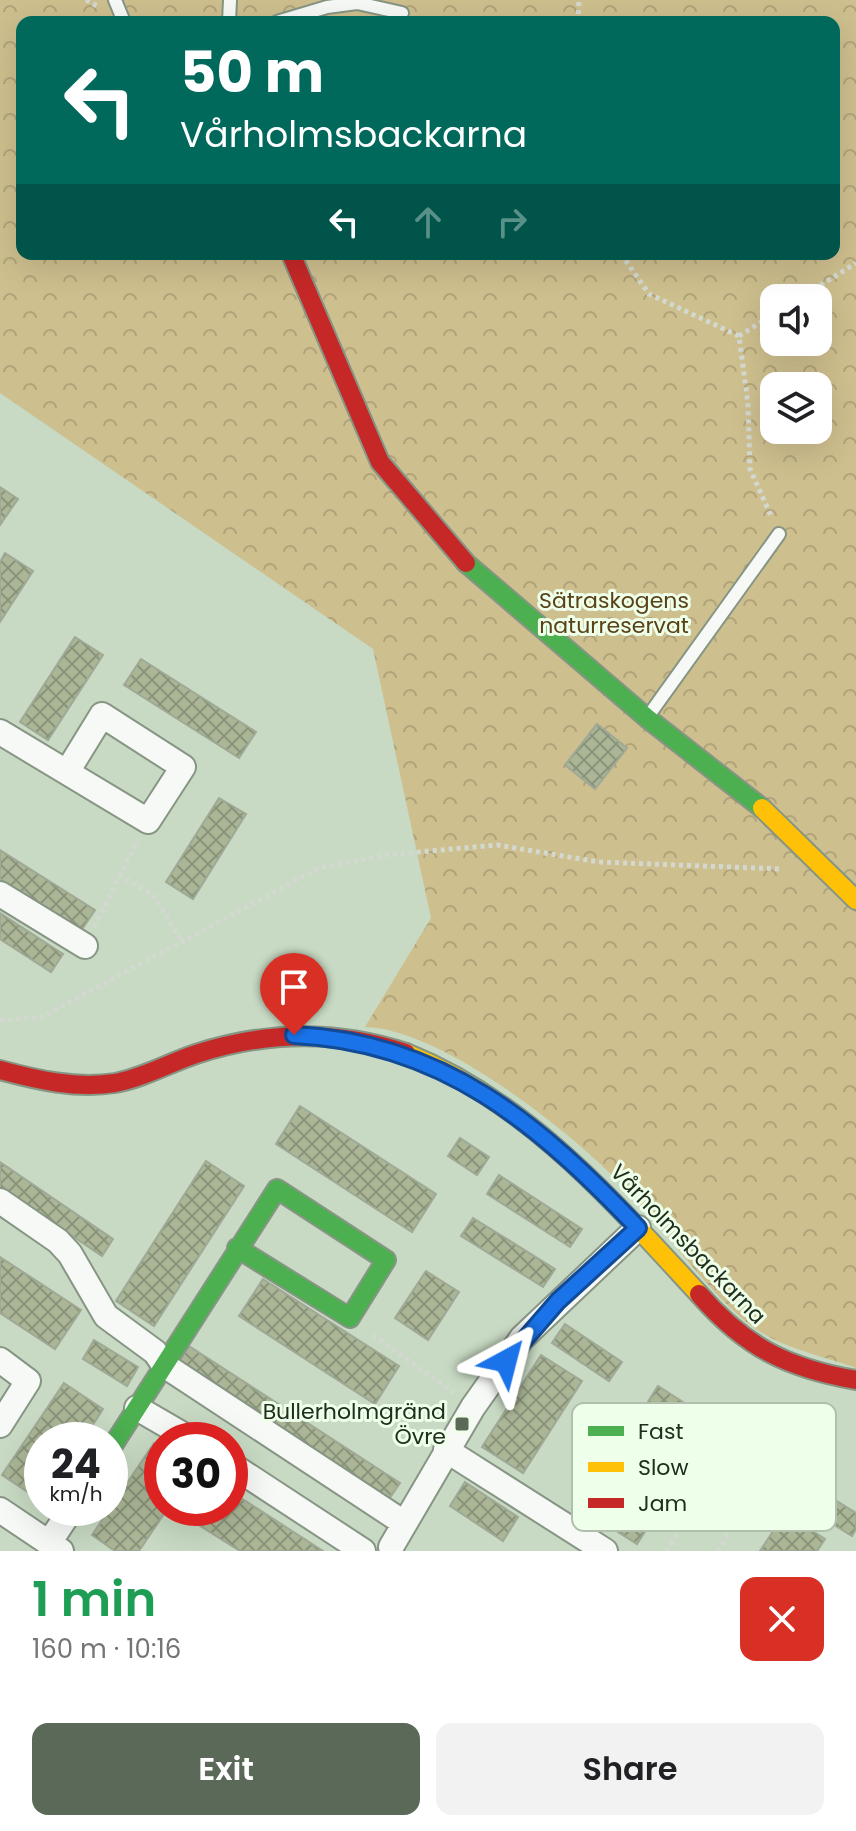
<!DOCTYPE html>
<meta charset="utf-8">
<style>
:root{--surface:#fff;--page:#f2f2f2;--text:#202124;--muted:#757577;--accent:#5b6a58}
body{margin:0;font-family:Poppins,sans-serif;background:var(--page);color:var(--text);height:100vh;display:flex;flex-direction:column;font-size:30px;white-space:nowrap}
*{box-sizing:border-box;margin:0}
p{font-size:26px;color:var(--muted)}
.icon{flex:none;width:44px;height:44px;fill:none;stroke:currentColor;stroke-width:2;stroke-linecap:round;stroke-linejoin:round}
.map{position:relative;height:1551px;overflow:hidden}
.drawer{display:flex;flex-direction:column;background:var(--surface);flex:1}
.drawer>*{flex:none}
.banner{position:absolute;left:16px;top:16px;width:824px;height:244px;border-radius:16px;box-shadow:0 8px 32px #0002;background:#00695c;color:#fff;overflow:hidden}
.tools{position:absolute;left:760px;top:284px;display:grid;gap:16px}
.tools a{display:grid;place-items:center;width:72px;height:72px;border-radius:16px;background:var(--surface);box-shadow:0 8px 32px #0002;font-size:40px}
.speed{position:absolute;left:24px;top:1422px;display:flex;gap:16px;font-size:40px;font-weight:700;text-align:center}
.speed>*{display:grid;place-content:center;width:104px;height:104px;border-radius:50%;background:var(--surface);box-shadow:0 8px 32px #0002;line-height:1}
.speed small{font-size:20px;font-weight:400}
.speed .limit{border:12px solid #d22;background:#fff;color:#111}
.pin{position:absolute;display:grid;place-items:center;width:68px;height:68px;color:#fff;margin:-82px -34px;border-radius:50% 50% 50% 0;rotate:-45deg;box-shadow:0 0 8px #0007}
.pin .icon{rotate:45deg}
.me{position:absolute;width:88px;margin:-44px;rotate:38deg;stroke-linejoin:round;filter:drop-shadow(0 0 6px #0008)}
.turn{display:flex;align-items:center;gap:28px;height:168px;padding:0 32px;font-size:36px}
.turn .icon{width:104px;height:104px;stroke-width:2.5}
.turn b{display:block;font-size:56px;line-height:68px}
.lanes{display:flex;align-items:center;height:76px;padding:0 32px;background:#0003;justify-content:center;gap:40px;direction:ltr}
.lanes .off{opacity:.35}
.round{display:grid;place-items:center;flex:none;width:84px;height:84px;border-radius:16px;background:var(--page)}
.summary{display:flex;align-items:center;justify-content:space-between;height:136px;padding:0 32px}
h1{font-size:48px;font-weight:600;line-height:60px;color:#1e9e55}
.button{display:flex;gap:16px;margin-top:auto;padding:16px 32px}
.button a{flex:1;height:92px;border-radius:16px;background:var(--accent);color:#fff;font-size:32px;font-weight:600;line-height:92px;text-align:center}
.button a+a{background:var(--page);color:var(--text)}
.map>svg:first-child{display:block}
.park{fill:url(#park-crowns);fill-rule:evenodd}
.building{fill:url(#building-cross-hatch);stroke:#9fa996;stroke-width:2}
.lines{fill:none;stroke-linecap:round;stroke-linejoin:round}
.lane-casing{stroke:#879584;stroke-width:16}
.street-casing{stroke:#879584;stroke-width:28}
.fast-casing{stroke:#879584;stroke-width:22}
.slow-casing{stroke:#879584;stroke-width:22}
.jam-casing{stroke:#879584;stroke-width:22}
.path{stroke:#d3d8d1;stroke-width:5;stroke-dasharray:4 4;stroke-linecap:butt}
.lane{stroke:#f7f9f6;stroke-width:12}
.street{stroke:#f7f9f6;stroke-width:24}
.fast{stroke:#4caf50;stroke-width:18}
.slow{stroke:#ffc107;stroke-width:18}
.jam{stroke:#c62828;stroke-width:18}
.route-casing{stroke:#114b97;stroke-width:20}
.route{stroke:#1a73e8;stroke-width:14}
.poi-dot{fill:#5b6a58;stroke:#eeffea;stroke-width:3}
.labels{text-anchor:middle;dominant-baseline:central;stroke-width:6;stroke-linejoin:round;paint-order:stroke}
.park-label{font-size:22px;fill:#5a4218;stroke:#eeffea}
.street-label{font-size:22px;fill:#212e1e;stroke:#eeffea}
.poi-label{font-size:22px;fill:#212e1e;stroke:#eeffea;text-anchor:end}
.key{fill:#eeffea;stroke:#b0c0ad;stroke-width:2}
.key-label{font-size:22px;fill:#212e1e}
</style>
<div class="map">
<svg width="856" height="1551" viewBox="0 0 856 1551">
<defs>
<pattern id="park-crowns" width="20" height="18" patternUnits="userSpaceOnUse" patternTransform="scale(2)"><rect width="20" height="18" fill="#cebf8e"/><path d="M2 6a3 3 0 1 1 6 0M12 15a3 3 0 1 1 6 0" fill="none" stroke="#b1a47a"/></pattern>
<pattern id="building-cross-hatch" width="8" height="8" patternUnits="userSpaceOnUse" patternTransform="scale(2)"><rect width="8" height="8" fill="#aab696"/><path d="M0 0l8 8M0 8l8-8" fill="none" stroke="#8a947a"/></pattern>
</defs>
<rect width="100%" height="100%" fill="#c8dac3"/>
<!-- park -->
<path class="park" d="M 0,0 L 856,0 L 856,1368 C 828,1358 796,1351 769,1337 C 722,1312 678,1246 642,1206 C 589,1145 446,1029 365,1027 L 431,918 L 373,649 L 0,393 ZM 22,22 L 834,22 L 834,254 L 22,254 ZM 774,298 L 818,298 L 818,342 L 774,342 ZM 774,386 L 818,386 L 818,430 L 774,430 Z"/>
<!-- building -->
<path class="building" d="M 0,487 L 18,499 L 0,525 Z
M 5,553 L 33,571 L 0,622 L 0,562 Z
M 75,637 L 103,655 L 48,740 L 20,722 Z
M 141,659 L 256,732 L 239,758 L 124,685 Z
M 597,724 L 627,748 L 595,789 L 565,765 Z
M 219,798 L 246,814 L 193,899 L 166,882 Z
M 0,850 L 95,910 L 81,931 L 0,879 Z
M 0,913 L 63,954 L 51,972 L 0,939 Z
M 300,1106 L 436,1194 L 412,1232 L 276,1144 Z
M 460,1138 L 489,1157 L 477,1175 L 448,1156 Z
M 206,1161 L 244,1186 L 154,1326 L 116,1301 Z
M 0,1162 L 113,1239 L 102,1256 L 0,1187 Z
M 499,1175 L 582,1229 L 570,1247 L 487,1194 Z
M 473,1218 L 555,1269 L 543,1287 L 461,1236 Z
M 0,1257 L 81,1310 L 55,1349 L 0,1313 Z
M 426,1271 L 459,1292 L 428,1340 L 395,1318 Z
M 263,1279 L 399,1366 L 375,1404 L 239,1316 Z
M 565,1324 L 622,1362 L 609,1381 L 552,1343 Z
M 94,1340 L 138,1367 L 127,1386 L 83,1359 Z
M 189,1346 L 400,1483 L 387,1502 L 176,1366 Z
M 541,1355 L 582,1381 L 523,1473 L 482,1447 Z
M 64,1383 L 103,1409 L 83,1440 L 42,1440 L 41,1501 L 2,1475 Z
M 658,1386 L 741,1439 L 729,1458 L 646,1405 Z
M 656,1426 L 696,1452 L 637,1544 L 596,1518 Z
M 154,1443 L 162,1448 L 162,1508 L 168,1508 L 139,1551 L 115,1551 L 92,1535 Z
M 780,1466 L 856,1513 L 856,1529 L 852,1536 L 768,1484 Z
M 465,1482 L 518,1517 L 503,1541 L 450,1506 Z
M 230,1491 L 323,1551 L 240,1551 L 197,1524 L 207,1508 L 230,1508 Z
M 785,1513 L 825,1539 L 817,1551 L 760,1551 Z"/>
<g class="lines">
<!-- lane casing -->
<g class="lane-casing">
<path id="lane" d="M 115,0 L 124,22
M 229,22 L 230,0
M 277,22 L 327,7 L 357,3 L 402,13
M 649,715 L 779,534"/>
</g>
<!-- street casing -->
<g class="street-casing">
<path id="street" d="M 0,732 L 148,821 L 183,767 L 102,715 L 67,772
M 0,894 L 85,946
M 0,1201 L 58,1241 L 70,1254 L 106,1316 L 155,1352 L 164,1365 L 404,1523
M 0,1360 L 28,1381 L 0,1425
M 137,1408 L 192,1440
M 446,1450 L 605,1551
M 230,1464 L 363,1551
M 0,1510 L 49,1543
M 391,1547 L 473,1407 L 522,1338 L 638,1228
M 61,1551 L 49,1543 L 72,1508"/>
</g>
<!-- fast casing -->
<g class="fast-casing">
<path id="fast" d="M 466,563 L 647,718 L 762,808
M 110,1450 L 277,1189 L 386,1260 L 350,1318 L 237,1248"/>
</g>
<!-- slow casing -->
<g class="slow-casing">
<path id="slow" d="M 762,808 L 856,900
M 406,1053 C 528,1102 612,1200 699,1294"/>
</g>
<!-- jam casing -->
<g class="jam-casing">
<path id="jam" d="M 291,254 L 380,462 L 466,563
M 0,1070 C 37,1080 76,1089 115,1083 C 143,1078 169,1063 196,1054 C 266,1031 336,1030 406,1053
M 699,1294 C 745,1347 787,1368 856,1380"/>
</g>
<!-- path -->
<path class="path" d="M 86,0 L 99,7
M 578,22 L 579,0
M 621,254 L 649,294 L 739,336 L 748,404 L 750,469 L 772,518
M 800,298 L 856,263
M 739,336 L 774,314
M 119,874 L 155,897 L 182,942
M 94,927 L 138,840
M 0,1020 L 40,1018 L 319,868 L 385,855 L 497,845 L 599,862 L 782,869
M 373,1335 L 456,1394
M 666,1551 L 711,1482 C 727,1484 738,1492 746,1505 L 718,1551"/>
<!-- lane -->
<use href="#lane" class="lane"/>
<!-- street -->
<use href="#street" class="street"/>
<!-- fast -->
<use href="#fast" class="fast"/>
<!-- slow -->
<use href="#slow" class="slow"/>
<!-- jam -->
<use href="#jam" class="jam"/>
</g>
<g class="lines">
<!-- route casing -->
<g class="route-casing">
<path id="route" d="M 294,1035 C 443,1042 539,1124 638,1228 L 558,1301 L 506,1361"/>
</g>
<!-- route -->
<use href="#route" class="route"/>
</g>
<!-- markers -->
<rect class="poi-dot" x="454" y="1416" width="16" height="16" rx="4"/>
<g class="labels">
<!-- park labels -->
<g class="park-label">
<text x="614" y="600">Sätraskogens<tspan x="614" dy="25">naturreservat</tspan></text>
</g>
<!-- street labels -->
<g class="street-label">
<text transform="translate(688 1244) rotate(46)">Vårholmsbackarna</text>
</g>
<!-- poi labels -->
<g class="poi-label">
<text x="446" y="1411">Bullerholmgränd<tspan x="446" dy="25">Övre</tspan></text>
</g>
</g>
<!-- legend -->
<rect x="572" y="1403" width="264" height="128" rx="12" class="key"/>
<rect x="588" y="1426" width="36" height="10" fill="#4caf50"/>
<rect x="588" y="1462" width="36" height="10" fill="#ffc107"/>
<rect x="588" y="1498" width="36" height="10" fill="#c62828"/>
<g class="key-label">
<text x="638" y="1439">Fast</text>
<text x="638" y="1475">Slow</text>
<text x="638" y="1511">Jam</text>
</g>
</svg>
<div class="tools">
<a><svg class="icon" aria-label="sound" viewBox="0 0 24 24"><path d="M4 9h4l5-4v14l-5-4H4zM17 9q2 3 0 6"/></svg></a>
<a><svg class="icon" aria-label="layers" viewBox="0 0 24 24"><path d="M12 4l9 5-9 5-9-5zM3 14l9 5 9-5"/></svg></a>
</div>
<div class="speed"><div>24<small>km/h</small></div><div class="limit">30</div></div>
<div class="pin" style="left:294px;top:1035px;background:#d93025"><svg class="icon" aria-label="arrive" viewBox="0 0 24 24"><path d="M6 21V4h12l-3 4 3 4H6"/></svg></div>
<svg class="me" style="left:506px;top:1361px" viewBox="-20 -20 40 40"><path d="M0-17L14 15 0 8-14 15z" fill="#1a73e8" stroke="#fff" stroke-width="4"/></svg>
<div class="banner">
<div class="turn"><svg class="icon" aria-label="left" viewBox="0 0 24 24"><path d="M17 20v-9H6M10 6l-5 5 5 5"/></svg><div><b>50 m</b>Vårholmsbackarna</div></div>
<div class="lanes"><svg class="icon" aria-label="left" viewBox="0 0 24 24"><path d="M17 20v-9H6M10 6l-5 5 5 5"/></svg><svg class="icon off" aria-label="ahead" viewBox="0 0 24 24"><path d="M12 20V5M6 11l6-6 6 6"/></svg><svg class="icon off" aria-label="right" viewBox="0 0 24 24"><path d="M7 20v-9h11M14 6l5 5-5 5"/></svg></div>
</div>
</div>
<section class="drawer">
<div class="summary"><div><h1>1 min</h1><p>160 m · 10:16</p></div><a class="round" style="background:#d93025;color:#fff"><svg class="icon" aria-label="close" viewBox="0 0 24 24"><path d="M6 6l12 12M18 6L6 18"/></svg></a></div>
<div class="button"><a>Exit</a><a>Share</a></div>
</section>
